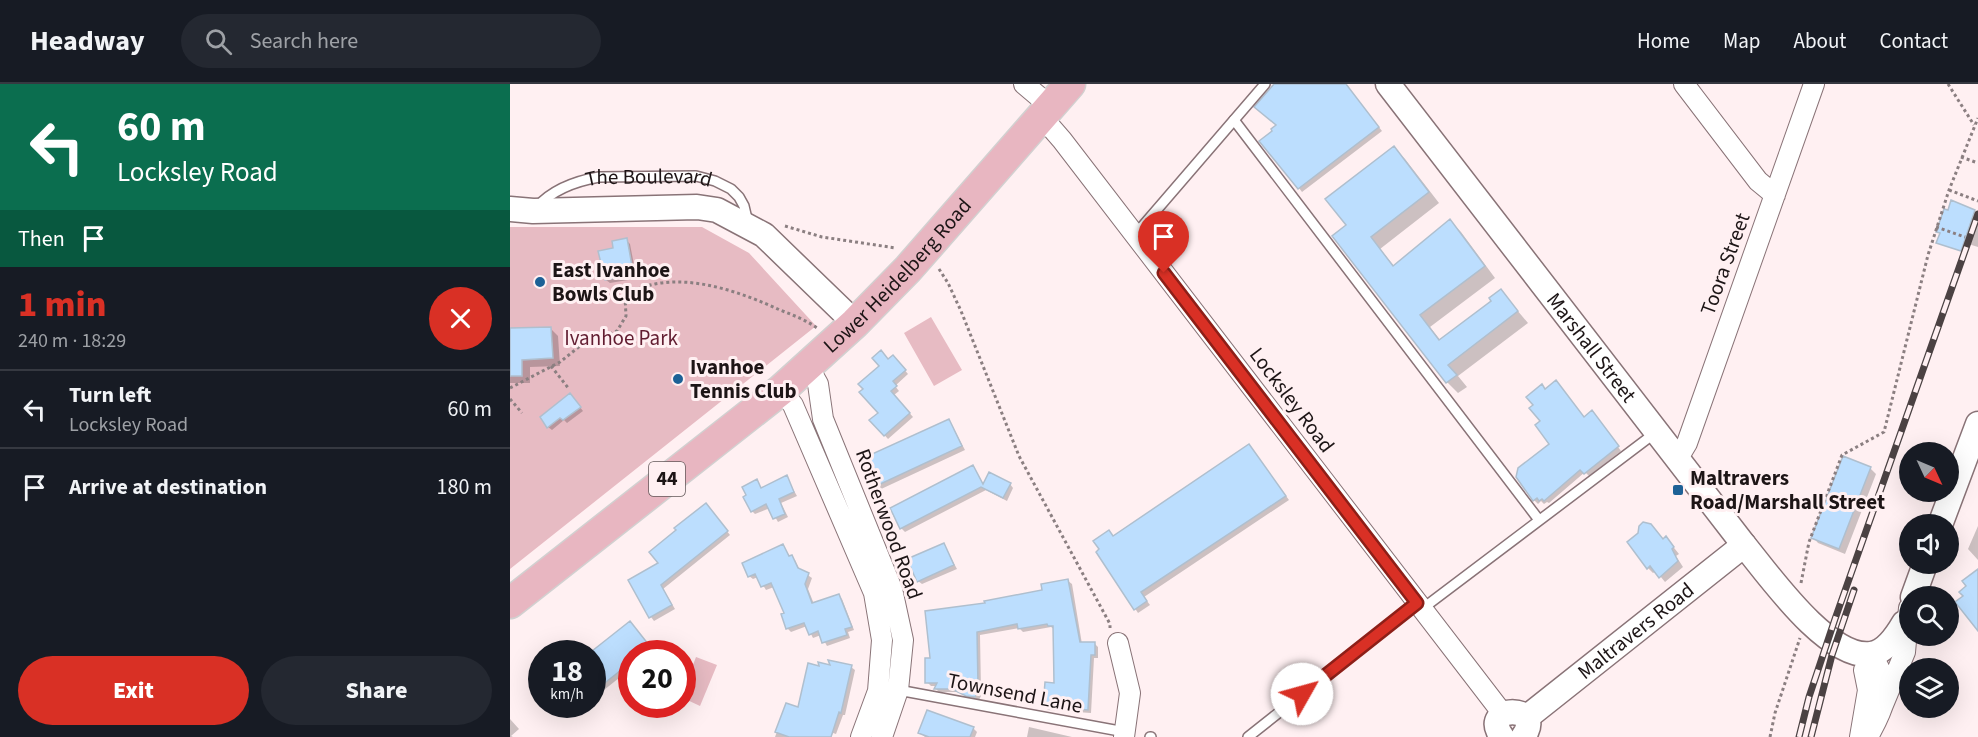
<!DOCTYPE html>
<meta charset="utf-8">
<style>
:root{--surface:#171b24;--page:#242831;--text:#f1f3f6;--muted:#9ea1a6;--line:#363941;--accent:#d93025}
body{margin:0;font-family:"Source Sans 3",sans-serif;background:var(--page);color:var(--text);height:100vh;display:flex;flex-direction:column;font-size:22px;white-space:nowrap}
*{box-sizing:border-box;margin:0}
p{font-size:20px;color:var(--muted)}
.icon{flex:none;width:33px;height:33px;fill:none;stroke:currentColor;stroke-width:2;stroke-linecap:round;stroke-linejoin:round}
.map{position:relative;flex:1;overflow:hidden}
.sheet{display:flex;flex-direction:column;background:var(--surface);width:510px}
.sheet>*{flex:none}
.guide{background:#0b6e4f;color:#fff;overflow:hidden}
.needle{width:39px;rotate:134deg}
.fabs{position:absolute;left:1389px;top:358px;display:grid;gap:12px}
.fabs a{display:grid;place-items:center;width:60px;height:60px;border-radius:50%;background:var(--surface);box-shadow:0 6px 24px #0002;font-size:30px}
.speed{position:absolute;left:18px;top:556px;display:flex;gap:12px;font-size:30px;font-weight:700;text-align:center}
.speed>*{display:grid;place-content:center;width:78px;height:78px;border-radius:50%;background:var(--surface);box-shadow:0 6px 24px #0002;line-height:1}
.speed small{font-size:15px;font-weight:400}
.speed .limit{border:9px solid #d22;background:#fff;color:#111}
.pin{position:absolute;display:grid;place-items:center;width:51px;height:51px;color:#fff;margin:-62px -26px;border-radius:50% 50% 50% 0;rotate:-45deg;box-shadow:0 0 6px #0007}
.pin .icon{rotate:45deg}
.me{position:absolute;width:66px;margin:-33px;rotate:52deg;stroke-linejoin:round;filter:drop-shadow(0 0 4px #0008)}
.turn{display:flex;align-items:center;gap:21px;height:126px;padding:0 18px;font-size:27px}
.turn .icon{width:78px;height:78px;stroke-width:2.5}
.turn b{display:block;font-size:42px;line-height:51px}
.then{display:flex;align-items:center;height:57px;padding:0 18px;background:#0003;gap:12px;font-size:22px}
.round{display:grid;place-items:center;flex:none;width:63px;height:63px;border-radius:32px;background:var(--page)}
.overview{display:flex;align-items:center;justify-content:space-between;height:102px;padding:0 18px}
h1{font-size:36px;font-weight:800;line-height:45px;color:var(--accent)}
.cta{display:flex;gap:12px;margin-top:auto;padding:12px 18px}
.cta a{flex:1;height:69px;border-radius:36px;background:var(--accent);color:#fff;font-size:24px;font-weight:800;line-height:69px;text-align:center}
.cta a+a{background:var(--page);color:var(--text)}
ul{padding:0;list-style:none}
li{display:flex;align-items:center;gap:18px;height:78px;padding:0 18px;border-top:2px solid var(--line)}
li div{flex:1}
li b{display:block;font-size:22px}
li em{font-style:normal}
header{display:flex;align-items:center;gap:36px;box-sizing:border-box;height:84px;padding:0 30px;background:var(--surface);border-bottom:2px solid var(--line)}
header strong{font-size:28px}
nav{display:flex;gap:33px;margin-inline-start:auto;font-size:21px}
.search{width:420px;height:54px;background:var(--page);display:flex;align-items:center;gap:15px;box-sizing:border-box;padding:0 21px;border-radius:33px;color:var(--muted);font-size:22px}
main{display:flex;flex:1;min-height:0}
.map>svg:first-child{display:block}
.green{fill:#e7bbc3}
.shadow{fill:#0003}
.building{fill:#bcdefe;stroke:#afbfce;stroke-width:1.5}
.lines{fill:none;stroke-linecap:round;stroke-linejoin:round}
.service-casing{stroke:#897377;stroke-width:12}
.minor-casing{stroke:#897377;stroke-width:22}
.tertiary-casing{stroke:#897377;stroke-width:27}
.primary-casing{stroke:#d2d0d0;stroke-width:33}
.path{stroke:#8b7f81;stroke-width:3;stroke-dasharray:3 3;stroke-linecap:butt}
.service{stroke:#fff;stroke-width:9}
.minor{stroke:#fff;stroke-width:20}
.tertiary{stroke:#fff;stroke-width:24}
.primary{stroke:#e8b6c1;stroke-width:30}
.rail-casing{stroke:#4b4243;stroke-width:7}
.rail{stroke:#fff0f2;stroke-width:4.5;stroke-dasharray:14;stroke-linecap:butt}
.route-casing{stroke:#8d1f18;stroke-width:15}
.route{stroke:#d93025;stroke-width:10}
.poi-dot{fill:#1d6196;stroke:#fff0f2;stroke-width:2}
.labels{text-anchor:middle;dominant-baseline:central;stroke-width:6;stroke-linejoin:round;paint-order:stroke}
.shield{fill:#fff0f2;stroke:#615758;stroke-width:1.5}
.shield-label{font-size:20px;font-weight:bold;fill:#1d1516}
.street-label{font-size:21px;fill:#1d1516;stroke:#fff0f2}
.poi-label{font-size:21px;font-weight:bold;fill:#1d1516;stroke:#fff0f2;text-anchor:start}
.park-label{font-size:21px;fill:#621d31;stroke:#fff0f2}
</style>
<header>
<strong>Headway</strong>
<div class="search"><svg class="icon" aria-label="search" viewBox="0 0 24 24"><circle cx="10" cy="10" r="6"/><path d="M15 15l6 6"/></svg>Search here</div>
<nav><a>Home</a><a>Map</a><a>About</a><a>Contact</a></nav>
</header>
<main>
<section class="sheet">
<div class="guide">
<div class="turn"><svg class="icon" aria-label="left" viewBox="0 0 24 24"><path d="M17 20v-9H6M10 6l-5 5 5 5"/></svg><div><b>60 m</b>Locksley Road</div></div>
<div class="then">Then<svg class="icon" aria-label="arrive" viewBox="0 0 24 24"><path d="M6 21V4h12l-3 4 3 4H6"/></svg></div>
</div>
<div class="overview"><div><h1>1 min</h1><p>240 m · 18:29</p></div><a class="round" style="background:#d93025;color:#fff"><svg class="icon" aria-label="close" viewBox="0 0 24 24"><path d="M6 6l12 12M18 6L6 18"/></svg></a></div>
<ul>
<li><svg class="icon" aria-label="left" viewBox="0 0 24 24"><path d="M17 20v-9H6M10 6l-5 5 5 5"/></svg><div><b>Turn left</b><p>Locksley Road</p></div><em>60 m</em></li>
<li><svg class="icon" aria-label="arrive" viewBox="0 0 24 24"><path d="M6 21V4h12l-3 4 3 4H6"/></svg><div><b>Arrive at destination</b></div><em>180 m</em></li>
</ul>
<div class="cta"><a>Exit</a><a>Share</a></div>
</section>
<div class="map">
<svg width="1468" height="653" viewBox="0 0 1468 653">
<rect width="100%" height="100%" fill="#fff0f2"/>
<!-- green -->
<path class="green" d="M 0,143 L 192,143 L 239,169 L 306,242 L 0,485 Z
M 421,233 L 452,286 L 424,302 L 394,249 Z
M 186,573 L 207,581 L 190,622 L 173,614 L 173,607 Z"/>
<!-- shadow -->
<path class="shadow" d="M 766,0 L 835,0 L 872,47 L 792,108 L 789,104 L 767,42 L 746,23 Z
M 884,64 L 895,75 L 929,119 L 870,165 L 885,183 L 940,137 L 951,148 L 985,194 L 920,243 L 931,257 L 983,217 L 991,207 L 1018,239 L 948,292 L 957,303 L 948,309 L 937,298 L 838,141 Z
M 1464,127 L 1466,129 L 1463,138 L 1468,139 L 1468,163 L 1455,159 L 1452,167 L 1428,159 L 1431,150 L 1428,148 L 1439,128 Z
M 116,156 L 120,160 L 125,186 L 123,187 L 124,195 L 100,199 L 96,196 L 105,165 Z
M 40,244 L 48,252 L 50,282 L 20,283 L 20,299 L 0,299 L 0,246 Z
M 378,276 L 386,276 L 398,290 L 385,302 L 389,307 L 384,311 L 403,333 L 378,355 L 361,336 L 370,329 Z
M 1036,306 L 1074,334 L 1085,332 L 1111,367 L 1079,392 L 1075,388 L 1039,419 L 1037,418 L 1034,420 L 1031,417 L 1028,420 L 1024,416 L 1041,360 L 1032,337 Z
M 63,314 L 73,327 L 57,339 L 54,336 L 42,346 L 38,343 Z
M 439,336 L 455,366 L 369,406 L 365,402 Z
M 742,365 L 779,416 L 634,513 L 640,521 L 628,529 L 588,468 Z
M 463,383 L 474,401 L 500,400 L 503,404 L 497,417 L 476,406 L 395,448 L 391,444 Z
M 1360,384 L 1366,390 L 1335,470 L 1308,459 L 1303,453 Z
M 276,393 L 287,412 L 271,419 L 278,433 L 268,438 L 260,424 L 245,430 L 242,427 L 247,397 L 252,405 Z
M 199,425 L 220,451 L 153,505 L 165,525 L 144,537 L 141,533 L 151,479 Z
M 1468,442 L 1468,476 L 1458,465 Z
M 1156,454 L 1169,470 L 1166,472 L 1173,483 L 1155,498 L 1146,487 L 1143,489 L 1138,484 Z
M 434,461 L 447,485 L 412,500 L 408,497 Z
M 273,462 L 280,473 L 285,476 L 290,486 L 302,494 L 298,505 L 304,520 L 329,512 L 332,515 L 344,546 L 338,548 L 340,554 L 317,562 L 311,551 L 303,554 L 297,542 L 281,548 L 277,544 L 276,530 L 264,503 L 256,506 L 248,493 L 243,495 L 239,492 Z
M 558,497 L 562,500 L 572,560 L 585,560 L 588,563 L 588,574 L 584,574 L 581,629 L 538,626 L 534,622 L 545,600 L 544,545 L 541,543 L 513,548 L 509,544 L 470,551 L 471,606 L 473,608 L 469,616 L 447,608 L 429,608 L 426,605 L 427,602 L 421,602 L 417,598 L 421,576 L 476,520 L 533,507 Z
M 120,539 L 145,570 L 122,570 L 119,586 L 84,614 L 82,570 Z
M 68,564 L 73,570 L 60,570 Z
M 341,583 L 345,586 L 335,631 L 333,631 L 326,650 L 323,649 L 321,653 L 265,653 L 277,621 L 289,625 L 311,584 Z
M 0,635 L 9,645 L 1,652 L 3,653 L 0,653 Z
M 519,643 L 562,653 L 517,653 Z
M 463,644 L 467,648 L 465,653 L 415,653 L 410,649 Z"/>
<!-- building -->
<path class="building" d="M 764,0 L 836,0 L 869,43 L 788,105 L 749,57 L 762,47 L 761,45 L 766,41 L 744,23 Z
M 884,62 L 919,108 L 861,153 L 883,182 L 940,135 L 975,182 L 910,231 L 929,256 L 981,217 L 979,214 L 991,205 L 1008,227 L 938,281 L 947,291 L 936,299 L 822,152 L 836,141 L 815,115 Z
M 1441,116 L 1465,126 L 1451,167 L 1426,159 L 1430,149 L 1426,148 L 1434,125 L 1438,126 Z
M 117,154 L 122,182 L 120,183 L 122,191 L 95,196 L 88,167 L 103,164 L 102,157 Z
M 41,243 L 43,274 L 12,276 L 12,292 L 0,292 L 0,244 Z
M 371,266 L 378,275 L 383,271 L 396,286 L 383,297 L 387,302 L 381,307 L 400,329 L 374,352 L 359,336 L 368,329 L 349,308 L 353,305 L 348,300 L 369,282 L 362,274 Z
M 1046,296 L 1074,333 L 1082,326 L 1109,362 L 1074,390 L 1070,386 L 1034,417 L 1032,415 L 1029,417 L 1027,414 L 1023,417 L 1006,393 L 1008,384 L 1039,360 L 1025,341 L 1030,337 L 1019,324 L 1023,321 L 1016,313 L 1032,300 L 1035,305 Z
M 60,309 L 71,323 L 53,336 L 50,334 L 37,344 L 30,333 Z
M 439,335 L 452,362 L 364,403 L 351,375 Z
M 739,360 L 776,412 L 631,508 L 637,517 L 624,526 L 586,468 L 589,465 L 583,457 L 599,446 L 603,452 Z
M 1333,372 L 1361,383 L 1329,465 L 1301,454 Z
M 463,381 L 473,400 L 479,388 L 501,399 L 493,414 L 471,403 L 390,445 L 380,424 Z
M 277,391 L 284,408 L 269,415 L 275,430 L 263,435 L 256,420 L 241,428 L 233,413 L 236,411 L 232,403 L 247,395 L 251,404 Z
M 196,419 L 218,447 L 151,501 L 162,521 L 139,534 L 118,496 L 148,479 L 139,468 L 166,446 L 164,444 Z
M 1133,438 L 1141,440 L 1153,455 L 1156,452 L 1164,463 L 1162,465 L 1168,477 L 1149,494 L 1140,482 L 1137,485 L 1117,458 L 1128,449 L 1129,442 Z
M 434,459 L 444,481 L 407,498 L 397,475 Z
M 273,460 L 279,472 L 282,471 L 288,484 L 299,489 L 295,500 L 302,519 L 329,510 L 342,543 L 335,545 L 337,551 L 312,559 L 308,547 L 299,551 L 294,539 L 276,545 L 271,530 L 274,529 L 261,499 L 251,503 L 245,490 L 238,493 L 232,479 Z
M 1468,485 L 1468,547 L 1445,518 L 1453,512 L 1449,508 L 1456,502 L 1452,497 Z
M 558,495 L 570,558 L 585,558 L 585,571 L 581,571 L 578,626 L 533,622 L 535,598 L 544,599 L 543,542 L 538,542 L 537,540 L 508,545 L 507,540 L 467,548 L 468,602 L 470,603 L 465,613 L 456,612 L 442,605 L 424,605 L 427,599 L 415,599 L 415,574 L 420,574 L 415,527 L 475,519 L 474,517 L 532,506 L 531,500 Z
M 120,537 L 146,570 L 122,570 L 122,591 L 115,583 L 82,609 L 82,567 Z
M 318,576 L 342,581 L 331,629 L 329,628 L 321,653 L 279,653 L 265,648 L 276,619 L 288,623 L 298,579 L 309,582 L 308,578 L 320,581 Z
M 417,626 L 464,643 L 460,653 L 419,653 L 408,649 Z"/>
<g class="lines">
<!-- service casing -->
<g class="service-casing">
<g id="service">
<path d="M 724,36 L 1029,436"/>
<path id="s1" d="M 27,123 C 43,105 66,97 89,93 L 186,92 L 205,97 L 221,105 L 229,113 L 234,122 L 238,139"/>
<path d="M 625,151 L 755,0"/>
<path d="M 912,525 L 1145,349"/>
<path d="M 388,606 L 615,648"/>
<path d="M 640,653 L 641,653"/>
<path d="M 738,653 L 907,519"/>
</g>
</g>
<!-- minor casing -->
<g class="minor-casing">
<path id="minor" d="M 514,0 L 540,22
M 1174,0 L 1248,97 L 1265,111
M 532,33 L 552,56 L 993,630
M 298,282 L 308,300 L 313,335 L 382,505 L 393,556 L 388,606 L 372,653
M 271,306 L 283,321 L 364,509 L 372,556 L 368,607 L 351,653
M 1168,374 L 1177,359 L 1304,0
M 608,559 L 620,609 L 614,653
M 1370,628 L 1395,568 L 1399,524
M 1350,653 L 1358,606 L 1354,586
M 1358,653 C 1371,628 1382,612 1369,584"/>
</g>
<!-- tertiary casing -->
<g class="tertiary-casing">
<g id="tertiary">
<path id="s2" d="M 878,0 L 1234,461 C 1258,490 1318,576 1361,570 C 1376,568 1387,551 1394,539"/>
<path d="M 0,125 L 23,127 L 187,123 L 207,126 L 254,151 L 345,239"/>
<path d="M 1430,441 L 1468,340"/>
<path d="M 1403,513 L 1415,480"/>
<path id="s3" d="M 1016,634 L 1234,461"/>
<path d="M 992,653 C 968,620 1037,620 1013,653"/>
</g>
</g>
<!-- primary casing -->
<g class="primary-casing">
<g id="primary">
<path id="s4" d="M 0,519 L 271,306 L 345,239 L 398,185 L 560,0"/>
</g>
</g>
<!-- path -->
<path class="path" d="M 1438,0 L 1464,41
M 1451,73 L 1468,79
M 1439,106 L 1468,117
M 275,142 L 312,153 L 386,164
M 1426,143 L 1455,153
M 429,185 L 438,199 L 451,227 L 509,372 L 600,540 L 600,544
M 41,282 L 59,305
M 0,304 L 50,278 L 70,262 L 107,247 L 116,232 L 115,212 L 118,208 C 127,205 136,202 145,200 C 186,192 233,209 270,226 C 283,231 296,236 307,244
M 0,315 L 12,329
M 1291,499 L 1299,458 L 1332,371 L 1374,348 L 1418,171 L 1439,106 L 1468,34
M 1260,653 L 1265,629 L 1290,554"/>
<!-- service -->
<use href="#service" class="service"/>
<!-- minor -->
<use href="#minor" class="minor"/>
<!-- tertiary -->
<use href="#tertiary" class="tertiary"/>
<!-- primary -->
<use href="#primary" class="primary"/>
<!-- rail casing -->
<g class="rail-casing">
<path id="rail" d="M 1289,653 L 1299,613 L 1325,535 L 1468,130
M 1301,653 L 1322,571 L 1344,506"/>
</g>
<!-- rail -->
<use href="#rail" class="rail"/>
</g>
<g class="lines">
<!-- route casing -->
<g class="route-casing">
<path id="route" d="M 654,189 L 907,519 L 792,610"/>
</g>
<!-- route -->
<use href="#route" class="route"/>
</g>
<!-- markers -->
<g class="poi-dot">
<circle cx="30" cy="198" r="6"/>
<circle cx="168" cy="295" r="6"/>
<rect x="1162" y="400" width="12" height="12" rx="3"/>
</g>
<g class="labels">
<!-- shield labels -->
<rect class="shield" x="139" y="378" width="36" height="34" rx="4.5"/>
<g class="shield-label">
<text x="157" y="395">44</text>
</g>
<!-- street labels -->
<g class="street-label">
<text stroke="none"><textPath href="#s1" startOffset="120">The Boulevard</textPath></text>
<text transform="translate(1215 180) rotate(-70)">Toora Street</text>
<text stroke="none"><textPath href="#s4" startOffset="508">Lower Heidelberg Road</textPath></text>
<text stroke="none"><textPath href="#s2" startOffset="333">Marshall Street</textPath></text>
<text transform="translate(782 316) rotate(53)">Locksley Road</text>
<text transform="translate(379 440) rotate(70)">Rotherwood Road</text>
<text stroke="none"><textPath href="#s3" startOffset="140">Maltravers Road</textPath></text>
<text transform="translate(505 609) rotate(11)">Townsend Lane</text>
</g>
<!-- poi labels -->
<g class="poi-label">
<text x="42" y="186">East Ivanhoe<tspan x="42" dy="24">Bowls Club</tspan></text>
<text x="180" y="283">Ivanhoe<tspan x="180" dy="24">Tennis Club</tspan></text>
<text x="1180" y="394">Maltravers<tspan x="1180" dy="24">Road/Marshall Street</tspan></text>
</g>
<!-- park labels -->
<g class="park-label">
<text x="111" y="254">Ivanhoe Park</text>
</g>
</g>
</svg>
<div class="fabs">
<a><svg class="needle" viewBox="-14 -14 28 28"><path d="M0-13l5 13h-10z" fill="#e53935"/><path d="M0 13l5-13h-10z" fill="#9ea1a6"/></svg></a>
<a><svg class="icon" aria-label="sound" viewBox="0 0 24 24"><path d="M4 9h4l5-4v14l-5-4H4zM17 9q2 3 0 6"/></svg></a>
<a><svg class="icon" aria-label="search" viewBox="0 0 24 24"><circle cx="10" cy="10" r="6"/><path d="M15 15l6 6"/></svg></a>
<a><svg class="icon" aria-label="layers" viewBox="0 0 24 24"><path d="M12 4l9 5-9 5-9-5zM3 14l9 5 9-5"/></svg></a>
</div>
<div class="speed"><div>18<small>km/h</small></div><div class="limit">20</div></div>
<div class="pin" style="left:654px;top:189px;background:#d93025"><svg class="icon" aria-label="arrive" viewBox="0 0 24 24"><path d="M6 21V4h12l-3 4 3 4H6"/></svg></div>
<svg class="me" style="left:792px;top:610px" viewBox="-20 -20 40 40"><circle r="19" fill="#fff"/><path d="M0-13L10 11 0 6-10 11z" fill="#d93025"/></svg>
</div>
</main>
